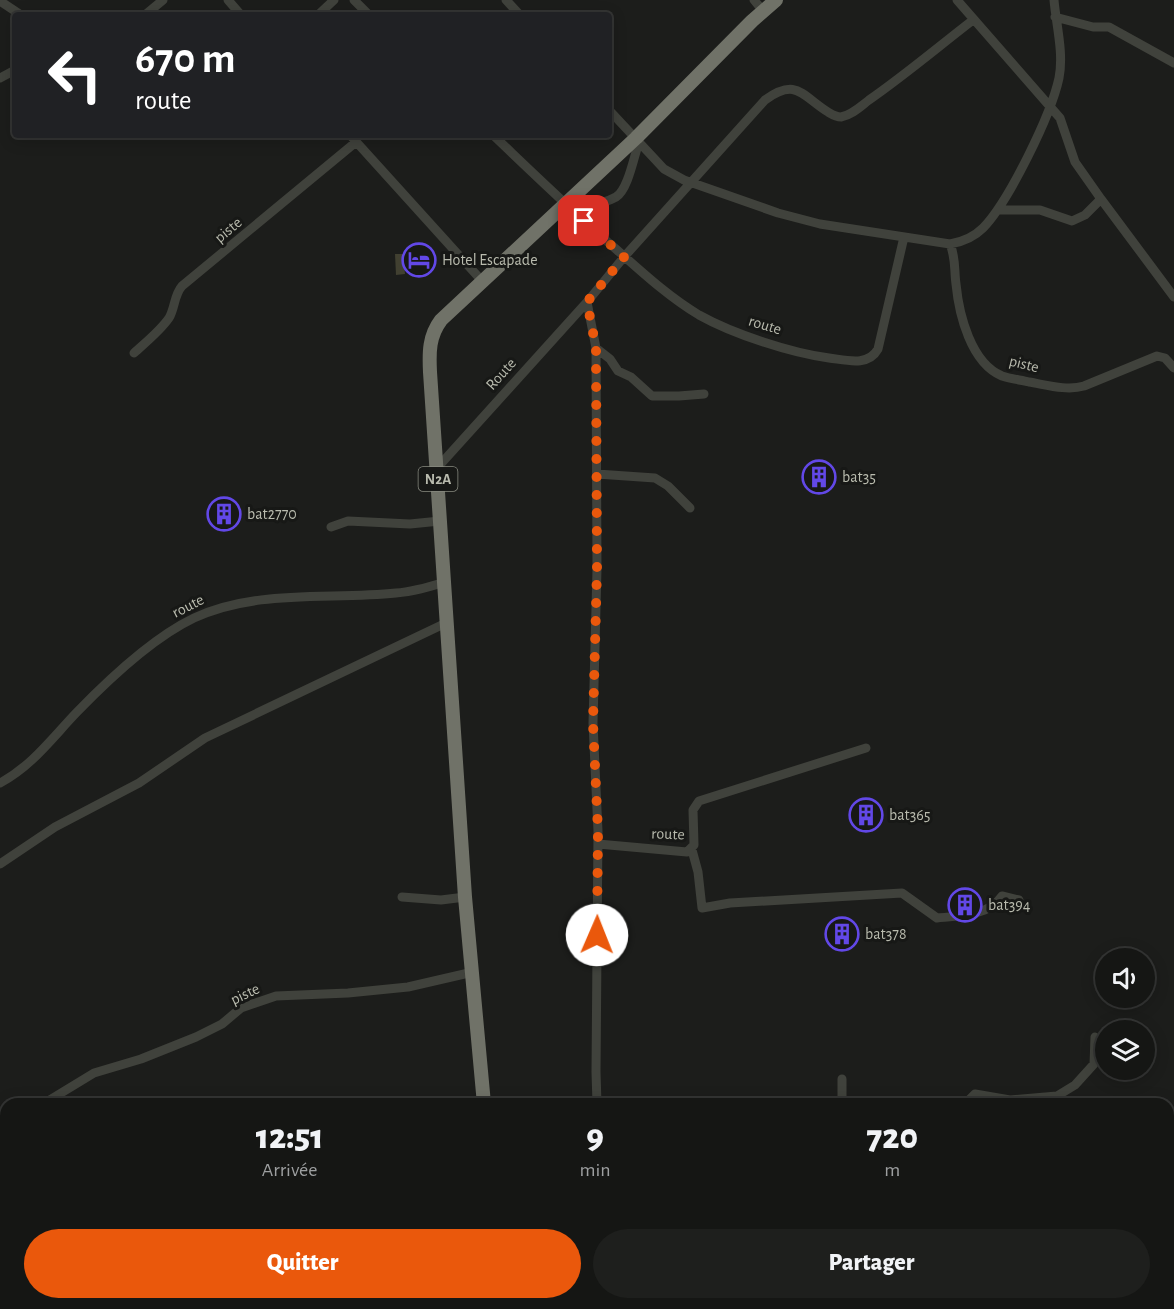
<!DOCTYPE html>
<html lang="fr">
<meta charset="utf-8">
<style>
:root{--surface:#151614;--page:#1e1f1d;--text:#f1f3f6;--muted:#9d9fa0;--line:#343534;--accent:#ea580c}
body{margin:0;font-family:"Alegreya Sans",sans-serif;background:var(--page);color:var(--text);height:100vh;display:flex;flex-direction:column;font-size:22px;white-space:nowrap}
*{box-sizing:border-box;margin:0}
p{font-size:20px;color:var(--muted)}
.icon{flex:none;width:33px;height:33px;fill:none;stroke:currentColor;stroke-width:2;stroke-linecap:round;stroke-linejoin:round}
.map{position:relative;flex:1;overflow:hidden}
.sheet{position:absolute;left:0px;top:1098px;width:1174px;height:212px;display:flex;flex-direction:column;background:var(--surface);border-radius:18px 18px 0 0;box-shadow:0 3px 15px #0003,0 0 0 2px var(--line)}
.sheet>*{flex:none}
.banner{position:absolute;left:12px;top:12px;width:600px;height:126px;border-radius:6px;box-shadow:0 3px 15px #0003,0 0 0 2px var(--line);background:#202124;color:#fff;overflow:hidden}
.fabs{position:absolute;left:1095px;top:948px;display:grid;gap:12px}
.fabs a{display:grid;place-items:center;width:60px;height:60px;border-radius:50%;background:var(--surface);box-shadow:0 3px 15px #0003,0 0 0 2px var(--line);font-size:30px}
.pin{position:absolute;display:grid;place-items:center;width:51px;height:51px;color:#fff;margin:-26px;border-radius:12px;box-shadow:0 3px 9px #0006}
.me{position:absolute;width:66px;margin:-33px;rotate:1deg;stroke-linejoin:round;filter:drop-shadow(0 0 4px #0008)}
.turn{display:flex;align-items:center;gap:21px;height:126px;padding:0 24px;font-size:27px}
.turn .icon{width:78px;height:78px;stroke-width:2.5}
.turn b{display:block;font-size:42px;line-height:51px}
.eta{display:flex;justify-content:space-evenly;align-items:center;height:102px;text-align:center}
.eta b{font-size:36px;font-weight:800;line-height:42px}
.action{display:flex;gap:12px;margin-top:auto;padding:12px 24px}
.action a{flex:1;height:69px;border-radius:36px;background:var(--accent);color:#fff;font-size:24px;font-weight:800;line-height:69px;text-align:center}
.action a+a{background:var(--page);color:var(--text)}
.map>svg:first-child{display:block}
.water{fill:#414031}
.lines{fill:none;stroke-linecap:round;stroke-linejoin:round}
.minor{stroke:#40423c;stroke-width:9}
.highway{stroke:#707268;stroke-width:14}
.route{stroke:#ea580c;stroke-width:10;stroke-dasharray:0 18}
.labels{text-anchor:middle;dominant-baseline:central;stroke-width:6;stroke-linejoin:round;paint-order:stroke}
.shield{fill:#171816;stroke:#888a80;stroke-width:1.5}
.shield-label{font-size:15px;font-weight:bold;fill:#b9bbae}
.street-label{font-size:16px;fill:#b9bbae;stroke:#171816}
.poi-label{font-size:16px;fill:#b9bbae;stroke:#171816;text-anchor:start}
</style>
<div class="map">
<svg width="1174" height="1309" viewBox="0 0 1174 1309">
<rect width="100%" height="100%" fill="#1c1d1b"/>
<!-- water -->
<path class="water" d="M 395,254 L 403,254 L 405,274 L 396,275 Z"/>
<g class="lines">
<!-- minor -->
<path class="minor" d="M 228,0 L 241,15
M 354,0 L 369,15
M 506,0 L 520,15
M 754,0 L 763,11
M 957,0 L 1060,118 L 1075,162 L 1101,199 L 1085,215 L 1072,221 L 1040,210 L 998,210
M 0,1 L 21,15
M 145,15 L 163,0
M 318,15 L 334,0
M 1055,17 L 1093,27 L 1109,27 L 1174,63
M 0,78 L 15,70
M 609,110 L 664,169 L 684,180 L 778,213 L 820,224 L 950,244 C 962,242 974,237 983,228 C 1009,201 1051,115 1059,78 C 1064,53 1056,24 1054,0
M 350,135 L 483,282
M 493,135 C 534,174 574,213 617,250 C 643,273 669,297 699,315 C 733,334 791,353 829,358 C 846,360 868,367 878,349 L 904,237
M 1101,199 L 1174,297
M 570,210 C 585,206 602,205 616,197 C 628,190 634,156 639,142
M 950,244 C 956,258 954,270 956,284 C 959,315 971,363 1002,376 C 1011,379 1021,380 1029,382 C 1047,385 1067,391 1084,386 L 1157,356 L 1165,358 L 1174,368
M 596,348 L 610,359 L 618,371 L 631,377 L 652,396 L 679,396 L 704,394
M 134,353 C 146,342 160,331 169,318 C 175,308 174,295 182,286 L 356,142
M 438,467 L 587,302
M 597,474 L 655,478 L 668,486 L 690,508
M 331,527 L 348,521 L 410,524 L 440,521
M 0,783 C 32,766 52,738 77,712 C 109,679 152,638 194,618 C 256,589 329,600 396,593 C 413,592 429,587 445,582
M 598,844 L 687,852 L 694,845 L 693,810 L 699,801 L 866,748
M 692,850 L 698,872 L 702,908 L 730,903 L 902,893 L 937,918 C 959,916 989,916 1002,896 L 1019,900
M 0,864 L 55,827 L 139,783 L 205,738 L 448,622
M 402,897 L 441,900 L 465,897
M 842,1079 L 842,1104
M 48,1101 L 94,1073 L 141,1059 L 196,1037 L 222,1024 L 241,1008 L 276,996 L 348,993 L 408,987 L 473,972
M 597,1104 L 596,1072 L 598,831 L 593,723 L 597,569 L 596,348 L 587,302 L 624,257 L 765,100 C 797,77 802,96 828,112 C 833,115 836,117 841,117 C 852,115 861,106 869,100 C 905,75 938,47 973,20
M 899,1104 L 913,1104
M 965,1104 L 975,1094 L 1010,1100 L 1057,1096 L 1075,1085 L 1094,1064 L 1095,1037
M 1168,1297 L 1174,1296
M 910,1304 L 916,1309
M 1092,1304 L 1093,1304
M 600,1309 L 600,1304
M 761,1309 L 776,1306 L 806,1308 L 825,1304"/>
<!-- highway -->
<path class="highway" d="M 484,1104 L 465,897 L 430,372 C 429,352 429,336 441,320 L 636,138 L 752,21 L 776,0
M 495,1304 L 495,1309"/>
</g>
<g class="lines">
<!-- route -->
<path class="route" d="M 584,221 L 624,257 L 587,302 L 596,348 L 597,569 L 593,723 L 598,831 L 597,935"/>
</g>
<!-- icons -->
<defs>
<g id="hotel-ring" transform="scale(1.725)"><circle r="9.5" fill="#171816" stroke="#6248e7" stroke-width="1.5"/><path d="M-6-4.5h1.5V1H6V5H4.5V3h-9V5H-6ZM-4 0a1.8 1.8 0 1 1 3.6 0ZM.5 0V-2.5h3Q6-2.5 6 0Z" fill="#6248e7"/></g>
<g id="building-ring" transform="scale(1.725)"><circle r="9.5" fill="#171816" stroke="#6248e7" stroke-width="1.5"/><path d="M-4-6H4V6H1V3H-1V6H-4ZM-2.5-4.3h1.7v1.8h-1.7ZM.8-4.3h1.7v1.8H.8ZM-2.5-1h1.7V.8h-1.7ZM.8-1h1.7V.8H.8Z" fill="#6248e7"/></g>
</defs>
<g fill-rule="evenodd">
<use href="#hotel-ring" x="419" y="260"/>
<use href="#building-ring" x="819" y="477"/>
<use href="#building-ring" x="224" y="514"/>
<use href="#building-ring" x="866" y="815"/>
<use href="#building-ring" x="965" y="905"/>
<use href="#building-ring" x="842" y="934"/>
</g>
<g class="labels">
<!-- shield labels -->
<rect class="shield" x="418.5" y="467" width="39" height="24" rx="4.5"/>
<g class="shield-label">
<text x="438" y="479">N2A</text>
</g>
<!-- street labels -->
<g class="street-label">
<text transform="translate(228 230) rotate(-40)">piste</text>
<text transform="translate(765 325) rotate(17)">route</text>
<text transform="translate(1024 364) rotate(14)">piste</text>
<text transform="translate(501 374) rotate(-48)">Route</text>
<text transform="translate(188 606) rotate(-27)">route</text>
<text transform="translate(668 834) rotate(2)">route</text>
<text transform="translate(245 994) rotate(-25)">piste</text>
</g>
<!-- poi labels -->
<g class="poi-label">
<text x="442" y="260">Hotel Escapade</text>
<text x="842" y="477">bat35</text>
<text x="247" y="514">bat2770</text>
<text x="889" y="815">bat365</text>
<text x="988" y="905">bat394</text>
<text x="865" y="934">bat378</text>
</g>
</g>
</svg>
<div class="fabs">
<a><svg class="icon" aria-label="sound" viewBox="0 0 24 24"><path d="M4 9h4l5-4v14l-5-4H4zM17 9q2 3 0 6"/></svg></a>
<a><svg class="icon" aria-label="layers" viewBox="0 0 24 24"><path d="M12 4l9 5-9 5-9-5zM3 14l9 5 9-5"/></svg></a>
</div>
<div class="pin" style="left:584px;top:221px;background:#d93025"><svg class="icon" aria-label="arrive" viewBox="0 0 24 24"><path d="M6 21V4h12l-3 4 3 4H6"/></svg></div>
<svg class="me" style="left:597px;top:935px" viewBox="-20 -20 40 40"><circle r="19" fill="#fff"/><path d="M0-13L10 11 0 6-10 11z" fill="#ea580c"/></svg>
<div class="banner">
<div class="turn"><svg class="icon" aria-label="left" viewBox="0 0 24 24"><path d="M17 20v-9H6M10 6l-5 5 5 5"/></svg><div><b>670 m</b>route</div></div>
</div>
<section class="sheet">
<div class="eta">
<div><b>12:51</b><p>Arrivée</p></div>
<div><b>9</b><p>min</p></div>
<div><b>720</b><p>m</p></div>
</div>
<div class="action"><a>Quitter</a><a>Partager</a></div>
</section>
</div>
